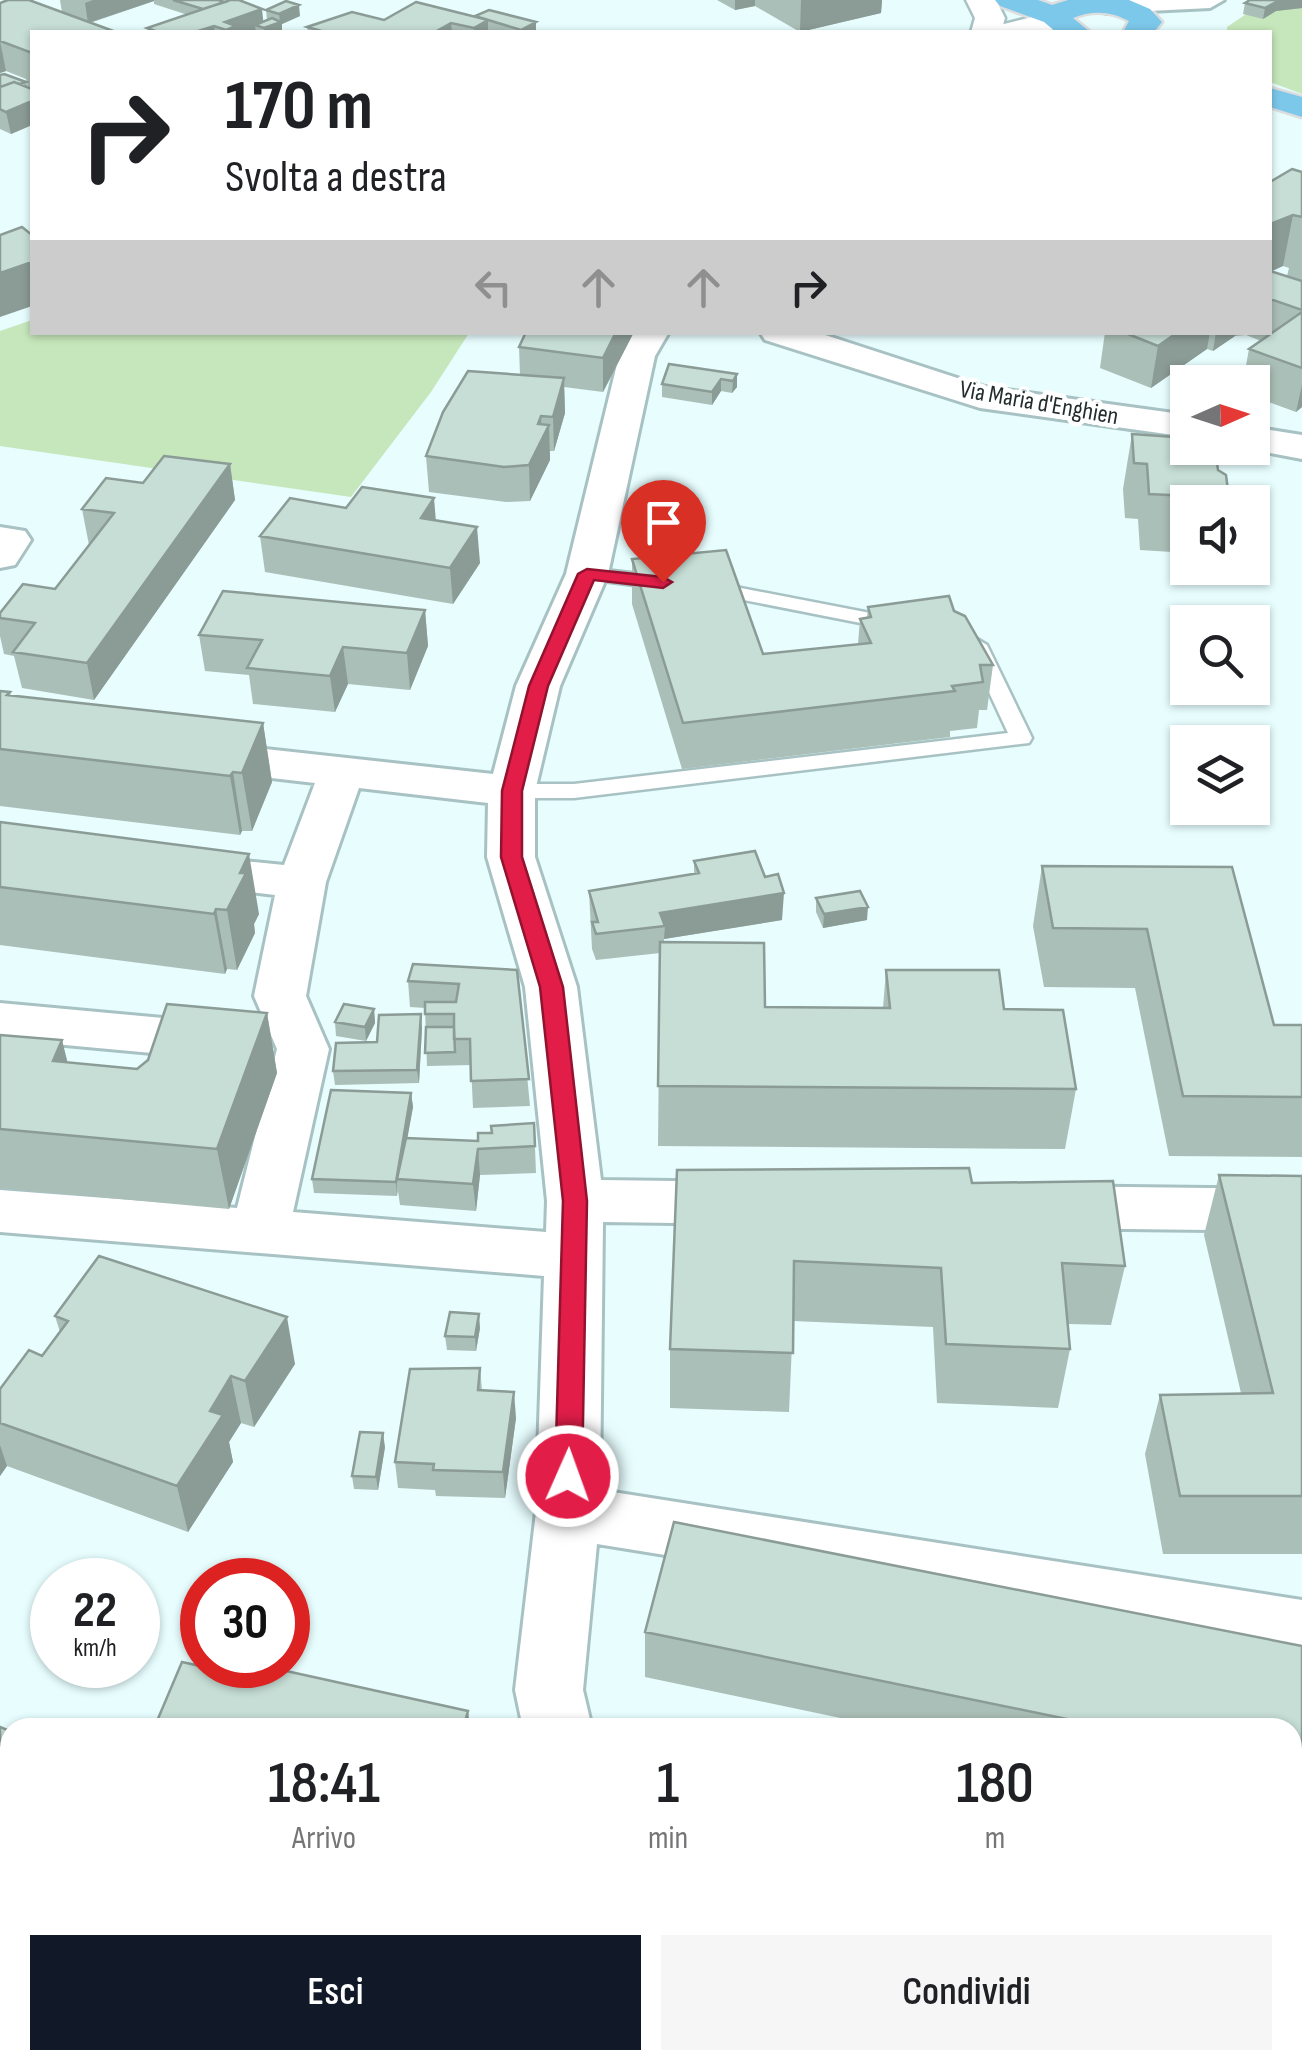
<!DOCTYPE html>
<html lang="it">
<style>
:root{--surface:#fff;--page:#f6f6f6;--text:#202124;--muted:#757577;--accent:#111827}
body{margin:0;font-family:"Sofia Sans Condensed",sans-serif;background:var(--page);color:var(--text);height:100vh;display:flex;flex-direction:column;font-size:38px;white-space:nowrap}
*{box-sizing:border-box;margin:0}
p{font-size:32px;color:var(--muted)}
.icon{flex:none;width:55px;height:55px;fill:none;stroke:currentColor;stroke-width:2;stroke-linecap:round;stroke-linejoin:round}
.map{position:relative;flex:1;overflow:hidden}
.side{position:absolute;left:0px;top:1718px;width:1302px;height:352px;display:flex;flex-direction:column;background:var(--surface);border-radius:30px 30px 0 0;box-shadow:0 2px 8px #0004}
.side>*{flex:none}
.guide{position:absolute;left:30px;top:30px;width:1242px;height:305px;border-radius:0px;box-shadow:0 2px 8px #0004;background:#fff;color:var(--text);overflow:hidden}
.needle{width:65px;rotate:87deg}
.tools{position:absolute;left:1170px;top:365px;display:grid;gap:20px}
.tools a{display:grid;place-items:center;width:100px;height:100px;border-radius:0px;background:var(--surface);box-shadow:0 2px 8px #0004;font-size:50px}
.speed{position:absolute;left:30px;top:1558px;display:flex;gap:20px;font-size:50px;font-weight:700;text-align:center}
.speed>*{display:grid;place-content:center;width:130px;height:130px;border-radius:50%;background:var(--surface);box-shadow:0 2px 8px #0004;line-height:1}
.speed small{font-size:25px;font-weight:400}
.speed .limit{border:15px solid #d22;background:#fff;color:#111}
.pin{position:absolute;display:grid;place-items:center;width:85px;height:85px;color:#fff;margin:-102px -42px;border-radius:50% 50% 50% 0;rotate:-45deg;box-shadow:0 0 10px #0007}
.pin .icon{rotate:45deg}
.me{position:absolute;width:110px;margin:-55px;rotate:2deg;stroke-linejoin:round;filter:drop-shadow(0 0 8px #0008)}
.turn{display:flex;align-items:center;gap:35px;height:210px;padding:0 30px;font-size:45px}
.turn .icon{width:130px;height:130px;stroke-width:2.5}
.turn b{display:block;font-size:70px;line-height:85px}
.lanes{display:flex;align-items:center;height:95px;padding:0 30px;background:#0003;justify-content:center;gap:50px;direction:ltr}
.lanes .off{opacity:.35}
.eta{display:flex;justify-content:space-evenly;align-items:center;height:170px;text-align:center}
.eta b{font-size:60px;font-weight:600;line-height:70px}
.primary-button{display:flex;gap:20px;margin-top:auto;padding:20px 30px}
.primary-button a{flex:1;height:115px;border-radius:0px;background:var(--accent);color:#fff;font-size:40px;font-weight:600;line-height:115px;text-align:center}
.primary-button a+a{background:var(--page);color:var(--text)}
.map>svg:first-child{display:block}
.green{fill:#c6e7bb}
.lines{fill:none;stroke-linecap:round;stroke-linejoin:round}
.service-casing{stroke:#a8c2c4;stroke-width:5}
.minor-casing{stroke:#a8c2c4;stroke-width:6}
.tertiary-casing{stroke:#a8c2c4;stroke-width:5}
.secondary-casing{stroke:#a8c2c4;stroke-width:5}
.primary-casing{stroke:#dcddde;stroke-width:5}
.service{fill:#fff;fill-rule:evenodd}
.minor{fill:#fff;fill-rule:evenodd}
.tertiary{fill:#fff;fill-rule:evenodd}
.secondary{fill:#fff;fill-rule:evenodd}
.primary{fill:#7cc8ea;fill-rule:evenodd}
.wall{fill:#aabfb7;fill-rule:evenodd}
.shaded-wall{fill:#8b9b95}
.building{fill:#c6ded5;stroke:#8b9b95;stroke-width:2.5}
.route{fill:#e11d48;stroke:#92132f;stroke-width:2.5}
.labels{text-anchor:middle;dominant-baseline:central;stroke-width:9;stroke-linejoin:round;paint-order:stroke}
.far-street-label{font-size:25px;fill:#232d2e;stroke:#fff}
</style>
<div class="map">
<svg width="1302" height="2068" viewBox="0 0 1302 2068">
<rect width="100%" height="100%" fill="#e7fdfe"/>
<!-- green -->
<path class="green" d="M 1267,0 L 1302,0 L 1302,94 L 1270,82 L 1270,32 L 1227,32 L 1227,27 Z
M 32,320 L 32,332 L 469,333 L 431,392 L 351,497 L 0,446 L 0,331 Z"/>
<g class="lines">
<!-- service casing -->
<g class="service-casing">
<path id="service" d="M 587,568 L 665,577 L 675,583 L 665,589 L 580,578 L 577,574 Z
M 710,582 L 896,618 L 906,624 L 896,630 L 703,592 L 700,588 Z
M 977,639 L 987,645 L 1032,738 L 1029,743 L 574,798 L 512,798 L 501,791 L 512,784 L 574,784 L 1008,733 L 967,645 Z"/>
</g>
<!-- minor casing -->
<g class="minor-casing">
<path id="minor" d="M 1097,0 L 1224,0 L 1210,8 L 1108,13 L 1098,11 L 1094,5 Z
M 633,332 L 669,332 L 655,356 L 608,574 L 560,686 L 535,791 L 535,857 L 577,987 L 601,1180 L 746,1182 L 766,1188 L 774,1203 L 766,1218 L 746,1224 L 603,1222 L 600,1490 L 1302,1600 L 1302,1658 L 597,1544 L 583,1690 L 592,1728 L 523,1728 L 515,1690 L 536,1512 L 544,1276 L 0,1232 L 0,1190 L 237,1208 L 277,1049 L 254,996 L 275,895 L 164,882 L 157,871 L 164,860 L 181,855 L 284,865 L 315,783 L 201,770 L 185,766 L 178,756 L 185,746 L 201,742 L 493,774 L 516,686 L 566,574 L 619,356 ZM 359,788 L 488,803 L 487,857 L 525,987 L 547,1201 L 546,1232 L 293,1212 L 329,1049 L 306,996 L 326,882 Z
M 760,332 L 816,332 L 985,387 L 1188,415 L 1188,437 L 980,408 L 765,340 Z
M 1252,427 L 1302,435 L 1302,459 L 1244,448 L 1252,448 Z
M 0,527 L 25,531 L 31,540 L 15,565 L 0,568 Z
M 0,1003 L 228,1024 L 247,1029 L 254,1042 L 247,1055 L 228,1060 L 0,1039 Z
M 1044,1186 L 1302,1189 L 1302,1231 L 1044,1228 L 1024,1222 L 1016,1207 L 1024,1192 Z
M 836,2060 L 928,2060 L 932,2068 L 840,2068 Z"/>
</g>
<!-- tertiary casing -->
<g class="tertiary-casing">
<path id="tertiary" d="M 966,0 L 996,0 L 1005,18 L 1001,32 L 971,32 L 975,18 Z"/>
</g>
<!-- secondary casing -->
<g class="secondary-casing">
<path id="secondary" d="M 1057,11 L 1067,14 L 1072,20 L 1067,26 L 1042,32 L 992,32 L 996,26 Z"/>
</g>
<!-- primary casing -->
<g class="primary-casing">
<path id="primary" d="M 995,0 L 1038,0 L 1052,5 L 1068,0 L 1129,0 L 1150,9 L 1162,22 L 1154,32 L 1123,32 L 1129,21 C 1111,11 1092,10 1073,18 L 1090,32 L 1056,32 L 1044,22 L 1000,6 Z
M 1270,88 L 1302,97 L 1302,117 L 1270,107 Z"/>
</g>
<!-- service -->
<use href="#service" class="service"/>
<!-- minor -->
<use href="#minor" class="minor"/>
<!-- tertiary -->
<use href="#tertiary" class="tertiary"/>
<!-- secondary -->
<use href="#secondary" class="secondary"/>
<!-- primary -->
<use href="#primary" class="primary"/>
</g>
<!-- wall -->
<path class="wall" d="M 60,0 L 218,0 L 263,22 L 267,20 L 266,10 L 300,16 L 282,24 L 282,32 L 148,32 L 147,28 L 188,15 L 154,4 L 154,1 L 90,23 L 32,32 L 32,125 L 11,134 L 0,129 L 0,75 L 26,82 L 28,87 L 26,79 L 6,71 L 0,73 L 0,3 L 62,12 Z
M 717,0 L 882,0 L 881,13 L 800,32 L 755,6 L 735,10 Z
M 1302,0 L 1302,8 L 1276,11 L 1263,19 L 1243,14 L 1245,3 Z
M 416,2 L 536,32 L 308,32 L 307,27 L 384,20 Z
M 1302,172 L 1302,407 L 1296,412 L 1252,396 L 1252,382 L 1243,382 L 1249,349 L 1261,341 L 1246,335 L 1235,336 L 1213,351 L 1207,349 L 1151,388 L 1100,368 L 1105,332 L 1270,332 L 1270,182 ZM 1283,266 L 1289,268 L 1287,276 L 1271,271 Z
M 526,332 L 634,332 L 603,392 L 564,387 L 565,413 L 554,451 L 550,451 L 550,460 L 530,501 L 506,502 L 429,492 L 426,456 L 520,375 L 519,347 Z
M 737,374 L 737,387 L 732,393 L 721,391 L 712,405 L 662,397 L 662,384 Z
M 1132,434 L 1218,470 L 1229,498 L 1228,502 L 1188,502 L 1188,553 L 1140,550 L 1138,519 L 1125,518 L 1123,489 Z
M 230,464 L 235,500 L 94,700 L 22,688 L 14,656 L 4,654 L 0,636 L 0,613 L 55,589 L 89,545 L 82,509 L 143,483 Z
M 436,520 L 480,563 L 453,604 L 265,572 L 260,536 Z
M 632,559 L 763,654 L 858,644 L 860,619 L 867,618 L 868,607 L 954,611 L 993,665 L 987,710 L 979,710 L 977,728 L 950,731 L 950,737 L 682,769 L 632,604 Z
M 425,610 L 428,646 L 410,690 L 348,684 L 335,712 L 253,704 L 249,675 L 205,671 L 199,635 Z
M 0,691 L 10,692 L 11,696 L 263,723 L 272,782 L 252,831 L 242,831 L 240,835 L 0,806 Z
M 0,822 L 259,914 L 254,924 L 255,933 L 237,970 L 227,969 L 225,974 L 0,945 Z
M 694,861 L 782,920 L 664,939 L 664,942 L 765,1007 L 883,1008 L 886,970 L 1004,1009 L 1076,1089 L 1065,1149 L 658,1146 L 660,953 L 596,960 L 592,949 L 589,891 L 694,874 Z
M 1042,866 L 1232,867 L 1274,1025 L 1302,1025 L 1302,1157 L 1169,1156 L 1135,988 L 1044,987 L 1033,926 Z
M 816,898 L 867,920 L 823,928 L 816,912 Z
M 517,970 L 530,1106 L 473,1108 L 471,1065 L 427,1066 L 425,1008 L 410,1007 L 408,981 Z
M 374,1009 L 375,1023 L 366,1041 L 336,1036 L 335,1022 Z
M 267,1013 L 277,1073 L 229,1209 L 0,1188 L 0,1035 L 68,1063 L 137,1069 Z
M 422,1028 L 419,1083 L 335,1085 L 333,1071 L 377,1042 Z
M 411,1093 L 413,1107 L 407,1138 L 478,1141 L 491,1133 L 534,1123 L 536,1173 L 480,1175 L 476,1211 L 400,1205 L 398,1191 L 397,1196 L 314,1193 L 312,1179 Z
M 677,1170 L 972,1183 L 1125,1266 L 1111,1325 L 1068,1324 L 1070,1349 L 1058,1408 L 937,1403 L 933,1327 L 793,1321 L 789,1412 L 670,1408 L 670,1349 Z
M 1219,1175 L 1302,1176 L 1302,1554 L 1163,1554 L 1145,1454 L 1160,1395 L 1241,1393 L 1204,1235 Z
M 55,1316 L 295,1364 L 254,1427 L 241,1423 L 229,1442 L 233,1462 L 188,1532 L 7,1466 L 0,1476 L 0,1389 L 42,1356 L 60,1332 Z
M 480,1328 L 476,1351 L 447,1350 L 445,1336 Z
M 480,1368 L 482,1390 L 516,1418 L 505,1498 L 436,1496 L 435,1490 L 398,1488 L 395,1462 Z
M 385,1447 L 378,1490 L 354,1489 L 352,1476 Z
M 645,1632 L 1302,1646 L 1302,2052 L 1292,2050 L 1292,1728 L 888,1728 L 645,1677 Z
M 250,1677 L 468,1711 L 470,1728 L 159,1728 L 157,1721 Z
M 0,1727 L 10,1731 L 10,2016 L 0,2012 Z
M 51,2060 L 427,2060 L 423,2068 L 46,2068 Z"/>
<!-- shaded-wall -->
<path class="shaded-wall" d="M 93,0 L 154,0 L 154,1 L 88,23 L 85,3 Z
M 735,0 L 755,0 L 755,6 L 735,10 Z
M 801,0 L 882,0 L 881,13 L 800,32 Z
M 1285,0 L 1302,0 L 1302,8 L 1276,11 L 1263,19 L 1265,8 L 1278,1 Z
M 299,5 L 300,16 L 282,24 L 282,32 L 264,32 L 264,28 L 255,25 L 256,32 L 226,32 L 225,22 L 262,9 L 264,28 L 280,22 L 279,14 Z
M 488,20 L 488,32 L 474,32 L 474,28 Z
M 536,22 L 536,32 L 521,32 L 521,30 Z
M 451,23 L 452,32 L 435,32 Z
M 214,26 L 215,32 L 195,32 Z
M 0,41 L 6,71 L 0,73 Z
M 32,101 L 32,125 L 11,134 L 6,112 Z
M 1293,215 L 1283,266 L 1270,272 L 1271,224 Z
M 32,262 L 32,306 L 0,317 L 0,273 Z
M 616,332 L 634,332 L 603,392 L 603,358 Z
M 1178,332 L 1210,332 L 1207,349 L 1151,388 L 1158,346 Z
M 1216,332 L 1236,332 L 1235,336 L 1213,351 Z
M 737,374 L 737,387 L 732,393 L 733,381 Z
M 564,378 L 565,413 L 554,451 L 553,417 Z
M 721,379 L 721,391 L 712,405 L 712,392 Z
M 1302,385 L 1302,407 L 1296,412 Z
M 541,416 L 542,440 L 549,425 L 550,460 L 530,501 L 529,465 Z
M 230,464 L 235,500 L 94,700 L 87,663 Z
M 434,498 L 437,534 L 421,518 Z
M 477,527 L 480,563 L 453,604 L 450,568 Z
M 425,610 L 428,646 L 410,690 L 407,653 Z
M 343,647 L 348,684 L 335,712 L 330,676 Z
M 263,723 L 272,782 L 252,831 L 242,773 Z
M 233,772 L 242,831 L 240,835 L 230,776 Z
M 249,854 L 259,914 L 254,924 L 255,933 L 237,970 L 227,910 L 240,873 Z
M 784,893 L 782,920 L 664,939 L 665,926 L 660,913 Z
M 868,907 L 867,920 L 823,928 L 824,914 Z
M 216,909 L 227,969 L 225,974 L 214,914 Z
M 374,1009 L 375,1023 L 366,1041 L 365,1027 Z
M 267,1013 L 277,1073 L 229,1209 L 217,1149 Z
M 421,1014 L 422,1028 L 419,1083 L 417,1070 Z
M 62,1040 L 77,1100 L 53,1061 Z
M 411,1093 L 413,1107 L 400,1179 L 397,1179 L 397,1196 L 396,1182 Z
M 478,1149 L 480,1175 L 476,1211 L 473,1184 Z
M 479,1314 L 480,1328 L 476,1351 L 475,1337 Z
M 287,1317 L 295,1364 L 254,1427 L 245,1381 Z
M 231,1376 L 241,1423 L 229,1442 L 233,1462 L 188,1532 L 177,1486 L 210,1411 Z
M 514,1392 L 516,1418 L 505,1498 L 503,1472 Z
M 383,1433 L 385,1447 L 378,1490 L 376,1477 Z
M 0,1445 L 7,1466 L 0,1476 Z
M 468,1711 L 470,1728 L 463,1728 Z
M 10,1820 L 10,1892 L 0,1896 L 0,1837 Z
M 381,2060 L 387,2060 L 389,2068 L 377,2068 Z
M 405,2060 L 427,2060 L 423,2068 L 406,2068 Z"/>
<!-- building -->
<path class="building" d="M 8,0 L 29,0 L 116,32 L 32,32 L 32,53 L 0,41 L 0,3 Z
M 173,0 L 218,0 L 225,2 L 203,9 Z
M 230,0 L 239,0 L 262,9 L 225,22 L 236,26 L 226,30 L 214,26 L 195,32 L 158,32 L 147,28 Z
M 1250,0 L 1285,0 L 1278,1 L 1265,8 L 1245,3 Z
M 286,1 L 299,5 L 279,14 L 266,10 Z
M 416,2 L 488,20 L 474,28 L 451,23 L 435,32 L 325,32 L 307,27 L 352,12 L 384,20 Z
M 489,10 L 536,22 L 521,30 L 475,16 Z
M 272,18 L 281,22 L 264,28 L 255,25 Z
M 4,74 L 26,82 L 20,84 L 14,82 L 0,87 L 0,75 Z
M 14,82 L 32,89 L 32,101 L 6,112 L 0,109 L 0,87 Z
M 1292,169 L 1302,172 L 1302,217 L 1293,215 L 1270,224 L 1270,182 Z
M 22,227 L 32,235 L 32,262 L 0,273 L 0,235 Z
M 1270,271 L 1302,281 L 1302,310 L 1270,299 Z
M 1302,312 L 1302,368 L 1249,349 Z
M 526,332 L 616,332 L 603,358 L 519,347 Z
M 1123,332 L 1178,332 L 1158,346 Z
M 669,364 L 737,374 L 733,381 L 721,379 L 712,392 L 662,384 Z
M 468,371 L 564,378 L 553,417 L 541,416 L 538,424 L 549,425 L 529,465 L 504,467 L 426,456 L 443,412 Z
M 1132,434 L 1188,438 L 1188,448 L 1215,448 L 1218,470 L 1226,475 L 1229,498 L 1149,494 L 1147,464 L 1134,463 Z
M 164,456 L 230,464 L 87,663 L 13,652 L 35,623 L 0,618 L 0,613 L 23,584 L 55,589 L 114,513 L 82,509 L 106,478 L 143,483 Z
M 362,487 L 434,498 L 421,518 L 477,527 L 450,568 L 260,536 L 290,498 L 346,508 Z
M 726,550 L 763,654 L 871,643 L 860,619 L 871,617 L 868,607 L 949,596 L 954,611 L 965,616 L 993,665 L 980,665 L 983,682 L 952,686 L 955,691 L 683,723 L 632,559 Z
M 223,591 L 425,610 L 407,653 L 343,647 L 330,676 L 247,668 L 262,640 L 199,635 Z
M 0,691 L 10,692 L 7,695 L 263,723 L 242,773 L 233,772 L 230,776 L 0,749 Z
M 0,822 L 249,854 L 240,873 L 246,873 L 227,910 L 216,909 L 214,914 L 0,887 Z
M 755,851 L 765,877 L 778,874 L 784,893 L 660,913 L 665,926 L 596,934 L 592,922 L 598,922 L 589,891 L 699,873 L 694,861 Z
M 1042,866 L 1232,867 L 1274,1025 L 1302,1025 L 1302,1097 L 1183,1096 L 1147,929 L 1053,928 Z
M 860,891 L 868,907 L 824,914 L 816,898 Z
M 660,942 L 764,943 L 765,1007 L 890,1008 L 886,970 L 999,970 L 1004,1009 L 1063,1010 L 1076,1089 L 658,1086 Z
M 413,964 L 517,970 L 529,1079 L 471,1081 L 470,1039 L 454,1039 L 454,1014 L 425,1014 L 425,1002 L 456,1002 L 459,984 L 408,981 Z
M 167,1004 L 267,1013 L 217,1149 L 0,1129 L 0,1035 L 62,1040 L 53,1061 L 137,1069 L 148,1060 Z
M 344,1004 L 374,1009 L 365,1027 L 335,1022 Z
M 421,1014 L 417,1070 L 333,1071 L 336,1043 L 377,1042 L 379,1015 Z
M 426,1027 L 454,1027 L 455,1052 L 425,1053 Z
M 331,1090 L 411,1093 L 396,1182 L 312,1179 Z
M 534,1123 L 535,1146 L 478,1149 L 473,1184 L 397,1179 L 406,1138 L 478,1141 L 478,1133 L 492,1133 L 491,1126 Z
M 969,1168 L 972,1183 L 1113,1181 L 1125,1266 L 1062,1263 L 1070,1349 L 946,1344 L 941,1268 L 794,1261 L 793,1353 L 670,1349 L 677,1170 Z
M 1219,1175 L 1302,1176 L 1302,1496 L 1180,1496 L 1160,1395 L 1273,1393 Z
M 99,1256 L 287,1317 L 245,1381 L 231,1376 L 210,1411 L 223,1415 L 177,1486 L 0,1423 L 0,1389 L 29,1350 L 42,1356 L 68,1321 L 55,1316 Z
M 450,1312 L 479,1314 L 475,1337 L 445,1336 Z
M 480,1368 L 478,1390 L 514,1392 L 503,1472 L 433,1470 L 434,1464 L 395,1462 L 410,1369 Z
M 360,1432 L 383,1433 L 376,1477 L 352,1476 Z
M 674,1522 L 1302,1646 L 1302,2009 L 1292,2007 L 1292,1728 L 1110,1728 L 645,1632 Z
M 182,1662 L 250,1677 L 255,1665 L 259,1665 L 468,1711 L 463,1728 L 188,1728 L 157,1721 Z
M 0,1727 L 10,1731 L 10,1820 L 0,1837 Z
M 10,1864 L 10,1982 L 0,1979 L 0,1867 L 7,1870 Z
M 51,2060 L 381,2060 L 377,2068 L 46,2068 Z"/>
<!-- route -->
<path class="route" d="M 587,569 L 663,577 L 672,582 L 663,588 L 594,580 L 548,686 L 522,791 L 522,857 L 563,987 L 587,1201 L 582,1476 L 578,1484 L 568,1487 L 559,1484 L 555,1476 L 563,1201 L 540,987 L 501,857 L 502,791 L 529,686 L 578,574 Z"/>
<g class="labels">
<!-- far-street labels -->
<g class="far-street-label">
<text transform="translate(1039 403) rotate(10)">Via Maria d'Enghien</text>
</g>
</g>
</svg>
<div class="tools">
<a><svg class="needle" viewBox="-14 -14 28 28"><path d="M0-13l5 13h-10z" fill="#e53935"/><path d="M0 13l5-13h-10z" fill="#757577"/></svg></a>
<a><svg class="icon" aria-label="sound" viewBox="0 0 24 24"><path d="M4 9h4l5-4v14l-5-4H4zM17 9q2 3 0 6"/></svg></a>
<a><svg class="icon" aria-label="search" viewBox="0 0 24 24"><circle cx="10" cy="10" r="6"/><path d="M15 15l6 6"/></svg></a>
<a><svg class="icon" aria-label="layers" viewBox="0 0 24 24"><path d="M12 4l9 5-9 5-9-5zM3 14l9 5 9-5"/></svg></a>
</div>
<div class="speed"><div>22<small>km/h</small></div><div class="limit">30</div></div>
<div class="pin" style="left:663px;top:582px;background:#d93025"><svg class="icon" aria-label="arrive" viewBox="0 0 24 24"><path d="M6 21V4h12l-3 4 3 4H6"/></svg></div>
<svg class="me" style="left:568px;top:1476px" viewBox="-20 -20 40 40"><circle r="17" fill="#e11d48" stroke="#fff" stroke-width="3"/><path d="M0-11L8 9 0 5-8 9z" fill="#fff"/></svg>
<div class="guide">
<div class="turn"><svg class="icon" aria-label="right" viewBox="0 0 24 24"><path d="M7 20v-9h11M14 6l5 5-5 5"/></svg><div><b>170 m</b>Svolta a destra</div></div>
<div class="lanes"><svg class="icon off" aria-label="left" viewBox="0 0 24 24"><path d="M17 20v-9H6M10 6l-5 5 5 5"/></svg><svg class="icon off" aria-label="ahead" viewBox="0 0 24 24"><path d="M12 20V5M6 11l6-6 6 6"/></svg><svg class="icon off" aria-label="ahead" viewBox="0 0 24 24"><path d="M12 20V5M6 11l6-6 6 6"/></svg><svg class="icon" aria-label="right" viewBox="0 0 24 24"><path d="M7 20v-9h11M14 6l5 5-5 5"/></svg></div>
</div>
<section class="side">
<div class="eta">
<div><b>18:41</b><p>Arrivo</p></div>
<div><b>1</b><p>min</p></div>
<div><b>180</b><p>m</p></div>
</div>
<div class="primary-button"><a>Esci</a><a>Condividi</a></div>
</section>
</div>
